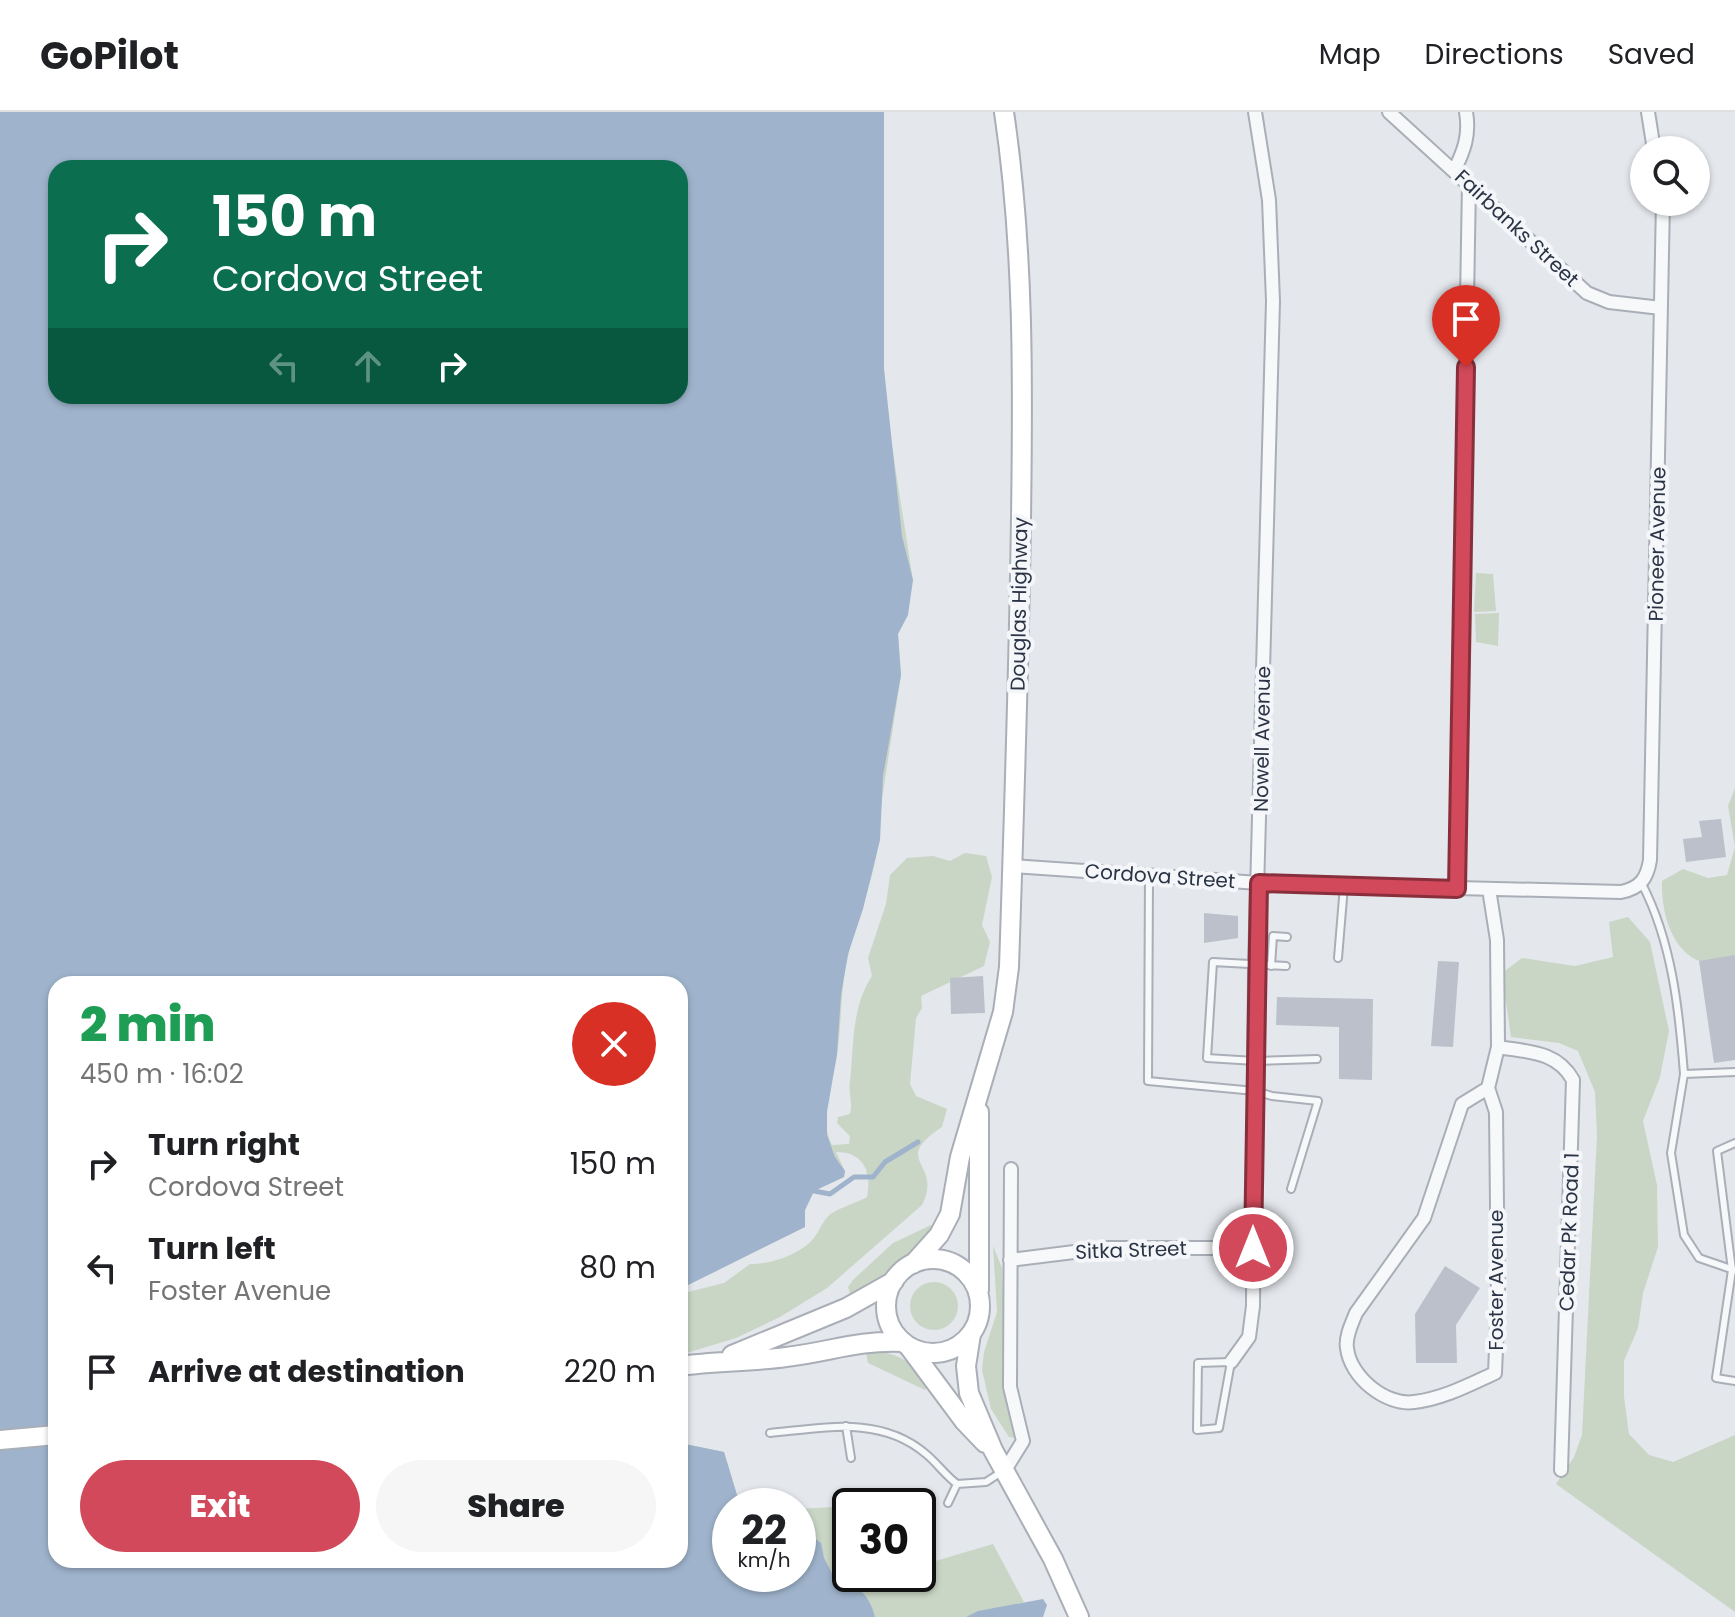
<!DOCTYPE html>
<meta charset="utf-8">
<style>
:root{--surface:#fff;--page:#f6f6f6;--text:#202124;--muted:#757577;--line:#e0e0e0;--accent:#d1495b}
body{margin:0;font-family:Poppins,sans-serif;background:var(--page);color:var(--text);height:100vh;display:flex;flex-direction:column;font-size:30px;white-space:nowrap}
*{box-sizing:border-box;margin:0}
p{font-size:26px;color:var(--muted)}
.icon{flex:none;width:44px;height:44px;fill:none;stroke:currentColor;stroke-width:2;stroke-linecap:round;stroke-linejoin:round}
.map{position:relative;flex:1;overflow:hidden}
.drawer{position:absolute;left:48px;top:864px;width:640px;height:592px;display:flex;flex-direction:column;background:var(--surface);border-radius:24px;box-shadow:0 2px 6px #0004}
.drawer>*{flex:none}
.guide{position:absolute;left:48px;top:48px;width:640px;height:244px;border-radius:24px;box-shadow:0 2px 6px #0004;background:#0b6e4f;color:#fff;overflow:hidden}
.fabs{position:absolute;left:1630px;top:24px;display:grid;gap:16px}
.fabs a{display:grid;place-items:center;width:80px;height:80px;border-radius:50%;background:var(--surface);box-shadow:0 2px 6px #0004;font-size:40px}
.speed{position:absolute;left:712px;top:1376px;display:flex;gap:16px;font-size:40px;font-weight:700;text-align:center}
.speed>*{display:grid;place-content:center;width:104px;height:104px;border-radius:50%;background:var(--surface);box-shadow:0 2px 6px #0004;line-height:1}
.speed small{font-size:20px;font-weight:400}
.speed .limit{border:4px solid #111;border-radius:12px;background:#fff;color:#111}
.pin{position:absolute;display:grid;place-items:center;width:68px;height:68px;color:#fff;margin:-82px -34px;border-radius:50% 50% 50% 0;rotate:-45deg;box-shadow:0 0 8px #0007}
.pin .icon{rotate:45deg}
.me{position:absolute;width:88px;margin:-44px;rotate:0deg;stroke-linejoin:round;filter:drop-shadow(0 0 6px #0008)}
.turn{display:flex;align-items:center;gap:28px;height:168px;padding:0 32px;font-size:36px}
.turn .icon{width:104px;height:104px;stroke-width:2.5}
.turn b{display:block;font-size:56px;line-height:68px}
.lanes{display:flex;align-items:center;height:76px;padding:0 32px;background:#0003;justify-content:center;gap:40px;direction:ltr}
.lanes .off{opacity:.35}
.round{display:grid;place-items:center;flex:none;width:84px;height:84px;border-radius:42px;background:var(--page)}
.overview{display:flex;align-items:center;justify-content:space-between;height:136px;padding:0 32px}
h1{font-size:48px;font-weight:800;line-height:60px;color:#1e9e55}
.button{display:flex;gap:16px;margin-top:auto;padding:16px 32px}
.button a{flex:1;height:92px;border-radius:48px;background:var(--accent);color:#fff;font-size:32px;font-weight:800;line-height:92px;text-align:center}
.button a+a{background:var(--page);color:var(--text)}
ul{padding:0;list-style:none}
li{display:flex;align-items:center;gap:24px;height:104px;padding:0 32px}
li div{flex:1}
li b{display:block;font-size:30px}
li em{font-style:normal}
header{display:flex;align-items:center;gap:48px;box-sizing:border-box;height:112px;padding:0 40px;background:var(--surface);border-bottom:2px solid var(--line)}
header strong{font-size:38px}
nav{display:flex;gap:44px;margin-inline-start:auto;font-size:28px}
.map>svg:first-child{display:block}
.green{fill:#c9d6c5}
.water{fill:#9fb4cc;fill-rule:evenodd}
.lines{fill:none;stroke-linecap:round;stroke-linejoin:round}
.stream{stroke:#9fb4cc;stroke-width:5}
.building{fill:#bbc0ca}
.service-casing{stroke:#a9aeb7;stroke-width:10}
.minor-casing{stroke:#a9aeb7;stroke-width:16}
.secondary-casing{stroke:#a9aeb7;stroke-width:22}
.service{stroke:#f7f8fa;stroke-width:6}
.minor{stroke:#f7f8fa;stroke-width:12}
.secondary{stroke:#fff;stroke-width:18}
.route-casing{stroke:#882f3b;stroke-width:20}
.route{stroke:#d1495b;stroke-width:14}
.labels{text-anchor:middle;dominant-baseline:central;stroke-width:8;stroke-linejoin:round;paint-order:stroke}
.street-label{font-size:20px;fill:#2b3445;stroke:#f4f6f9}
</style>
<header>
<strong>GoPilot</strong>
<nav><a>Map</a><a>Directions</a><a>Saved</a></nav>
</header>
<div class="map">
<svg width="1735" height="1505" viewBox="0 0 1735 1505">
<rect width="100%" height="100%" fill="#e4e7ec"/>
<!-- green -->
<path class="green" d="M 697,0 L 884,0 L 884,257 L 889,316 L 913,468 L 898,522 L 901,563 L 879,707 C 881,756 858,799 848,845 C 840,877 842,910 837,943 C 833,972 818,1006 832,1033 L 849,1032 L 850,1024 L 837,1011 L 838,1005 L 850,1002 C 853,990 848,981 850,970 C 854,934 851,896 872,864 L 868,846 L 886,792 L 890,763 L 907,746 L 933,744 L 950,749 L 965,741 L 986,744 L 992,765 L 982,813 L 990,830 L 984,854 L 921,884 L 922,896 L 916,906 L 910,972 L 916,984 L 947,997 L 942,1015 C 889,1050 944,1050 922,1093 L 827,1176 L 780,1205 L 736,1226 L 680,1243 L 680,1182 L 724,1171 L 750,1152 C 769,1153 801,1142 813,1127 C 820,1119 823,1107 832,1101 C 842,1095 856,1091 867,1085 C 872,1060 864,1040 836,1040 L 845,1059 L 844,1065 L 814,1079 L 805,1098 L 805,1115 L 680,1177 L 680,159 Z
M 1476,461 L 1493,462 L 1496,499 L 1474,500 Z
M 1499,501 L 1498,534 L 1476,530 L 1475,502 Z
M 1735,676 L 1735,849 C 1728,850 1716,854 1709,852 C 1672,845 1661,801 1662,769 L 1683,757 L 1708,766 L 1727,763 L 1735,735 L 1728,694 Z
M 1628,805 L 1650,830 L 1669,919 L 1660,965 L 1643,1009 L 1657,1073 L 1658,1135 L 1643,1181 L 1638,1216 L 1624,1249 L 1624,1285 L 1629,1322 L 1649,1343 L 1673,1350 L 1735,1323 L 1735,1500 L 1556,1372 L 1574,1345 L 1582,1323 L 1597,1023 L 1595,980 L 1578,939 L 1559,931 L 1511,925 L 1502,861 L 1522,846 L 1575,854 L 1613,845 L 1609,810 Z
M 931,1113 L 938,1116 L 908,1149 L 856,1190 L 852,1189 L 848,1175 L 853,1168 L 893,1131 Z
M 993,1134 L 1002,1156 L 1006,1292 L 1019,1319 L 1015,1326 L 1009,1325 L 991,1297 L 982,1258 L 984,1240 L 997,1200 Z
M910 1194a24 24 0 1 1 48 0a24 24 0 1 1-48 0Z
M 878,1239 C 903,1244 915,1252 929,1273 L 925,1278 L 868,1251 L 866,1241 Z
M 680,1331 L 724,1340 L 737,1383 L 749,1394 L 730,1394 L 730,1462 L 798,1462 L 798,1397 L 850,1394 L 850,1462 L 918,1462 L 918,1446 L 925,1452 L 993,1432 L 1024,1490 L 965,1505 L 435,1505 L 680,1448 Z"/>
<!-- water -->
<path class="water" d="M 0,0 L 884,0 L 884,257 L 902,424 L 913,468 L 908,503 L 898,522 L 901,563 L 883,664 L 880,728 L 863,797 L 848,842 L 841,883 L 837,942 L 827,1000 L 827,1023 L 835,1045 L 845,1059 L 844,1065 L 814,1079 L 805,1098 L 805,1115 L 680,1177 L 680,872 L 56,872 L 56,1448 L 680,1448 L 680,1331 L 724,1340 L 737,1383 L 749,1394 L 730,1394 L 730,1462 L 798,1462 L 798,1414 L 821,1431 L 824,1446 L 835,1467 C 858,1474 869,1481 875,1505 L 0,1505 ZM 56,56 L 680,56 L 680,284 L 56,284 Z
M 1043,1487 L 1047,1493 L 1043,1505 L 966,1505 L 978,1499 Z"/>
<g class="lines">
<!-- stream -->
<path class="stream" d="M 814,1079 L 830,1082 L 854,1065 L 873,1065 L 885,1050 L 918,1030"/>
</g>
<!-- building -->
<path class="building" d="M 1721,707 L 1726,745 L 1686,750 L 1683,727 L 1702,725 L 1699,709 Z
M 1204,801 L 1238,804 L 1238,826 L 1204,831 Z
M 1735,843 L 1735,948 L 1714,951 L 1699,849 Z
M 1438,849 L 1459,850 L 1453,935 L 1431,934 Z
M 983,864 L 985,901 L 951,902 L 950,866 Z
M 1277,885 L 1373,887 L 1372,968 L 1339,967 L 1339,915 L 1276,913 Z
M 1445,1154 L 1480,1176 L 1456,1213 L 1457,1251 L 1416,1251 L 1415,1202 Z"/>
<g class="lines">
<!-- service casing -->
<g class="service-casing">
<path id="service" d="M 1149,763 L 1148,969 L 1255,979 L 1272,984 L 1318,989 L 1291,1077
M 1642,772 C 1672,830 1679,897 1684,962 L 1735,960
M 1338,846 L 1344,774
M 1271,854 L 1273,824 L 1287,825
M 1286,854 L 1213,850 L 1207,946 L 1255,949 L 1317,947
M 1684,962 L 1671,1041 L 1684,1123 L 1699,1146 L 1734,1158
M 1735,1031 L 1717,1039 L 1732,1158 L 1716,1266 L 1735,1269
M 1231,1250 L 1219,1316 L 1197,1318 L 1198,1251 Z
M 846,1314 L 851,1346
M 770,1321 C 823,1316 881,1303 926,1342 C 937,1351 945,1363 957,1372 L 986,1370 L 1003,1359
M 948,1391 L 957,1372"/>
</g>
<!-- minor casing -->
<g class="minor-casing">
<path id="minor" d="M 1389,0 L 1587,181 L 1609,190 L 1661,196
M 1648,0 L 1654,38
M 1454,59 C 1464,39 1470,23 1466,0
M 1012,754 L 1259,771 L 1621,780 C 1640,776 1647,767 1650,748 L 1663,90
M 1457,777 L 1469,71
M 1498,935 C 1528,940 1557,939 1573,968 L 1561,1358
M 1488,976 L 1462,992 L 1424,1106 L 1356,1201 C 1352,1211 1345,1225 1347,1236 C 1350,1265 1386,1294 1414,1290 C 1442,1287 1469,1273 1495,1261 L 1498,1187 L 1496,1000 L 1488,976 L 1498,935 L 1497,828 L 1489,777
M 1010,1148 L 1106,1136 L 1253,1136
M 1231,1250 L 1249,1225 L 1253,1194 L 1255,853 L 1273,189 L 1269,88 L 1255,0
M 1005,1358 L 1023,1329 L 1010,1275 L 1011,1057"/>
</g>
<!-- secondary casing -->
<g class="secondary-casing">
<path id="secondary" d="M 979,1000 L 979,1178
M886 1194a47 47 0 1 1 94 0a47 47 0 1 1-94 0Z
M 913,1152 L 939,1123 L 950,1102 L 960,1045 L 1003,900 L 1009,855 C 1014,705 1019,556 1021,406 C 1023,269 1024,135 1004,0
M 971,1222 L 966,1254 L 969,1281 L 993,1338 L 1053,1447 L 1079,1505
M 909,1235 L 964,1309 L 985,1331
M 732,1243 L 846,1196 L 894,1169
M 680,1254 C 715,1249 751,1250 786,1245 C 830,1240 856,1228 903,1230
M 0,1328 L 56,1323"/>
</g>
<!-- service -->
<use href="#service" class="service"/>
<!-- minor -->
<use href="#minor" class="minor"/>
<!-- secondary -->
<use href="#secondary" class="secondary"/>
</g>
<g class="lines">
<!-- route casing -->
<g class="route-casing">
<path id="route" d="M 1253,1136 L 1259,771 L 1457,777 L 1466,255"/>
</g>
<!-- route -->
<use href="#route" class="route"/>
</g>
<g class="labels">
<!-- street labels -->
<g class="street-label">
<text transform="translate(1517 116) rotate(43)">Fairbanks Street</text>
<text transform="translate(1657 432) rotate(-89)">Pioneer Avenue</text>
<text transform="translate(1019 492) rotate(-89)">Douglas Highway</text>
<text transform="translate(1262 627) rotate(-89)">Nowell Avenue</text>
<text transform="translate(1160 764) rotate(4)">Cordova Street</text>
<text transform="translate(1569 1120) rotate(-88)">Cedar Pk Road 1</text>
<text transform="translate(1131 1138) rotate(-2)">Sitka Street</text>
<text transform="translate(1496 1168) rotate(-90)">Foster Avenue</text>
</g>
</g>
</svg>
<div class="fabs">
<a><svg class="icon" aria-label="search" viewBox="0 0 24 24"><circle cx="10" cy="10" r="6"/><path d="M15 15l6 6"/></svg></a>
</div>
<div class="speed"><div>22<small>km/h</small></div><div class="limit">30</div></div>
<div class="pin" style="left:1466px;top:255px;background:#d93025"><svg class="icon" aria-label="arrive" viewBox="0 0 24 24"><path d="M6 21V4h12l-3 4 3 4H6"/></svg></div>
<svg class="me" style="left:1253px;top:1136px" viewBox="-20 -20 40 40"><circle r="17" fill="#d1495b" stroke="#fff" stroke-width="3"/><path d="M0-11L8 9 0 5-8 9z" fill="#fff"/></svg>
<div class="guide">
<div class="turn"><svg class="icon" aria-label="right" viewBox="0 0 24 24"><path d="M7 20v-9h11M14 6l5 5-5 5"/></svg><div><b>150 m</b>Cordova Street</div></div>
<div class="lanes"><svg class="icon off" aria-label="left" viewBox="0 0 24 24"><path d="M17 20v-9H6M10 6l-5 5 5 5"/></svg><svg class="icon off" aria-label="ahead" viewBox="0 0 24 24"><path d="M12 20V5M6 11l6-6 6 6"/></svg><svg class="icon" aria-label="right" viewBox="0 0 24 24"><path d="M7 20v-9h11M14 6l5 5-5 5"/></svg></div>
</div>
<section class="drawer">
<div class="overview"><div><h1>2 min</h1><p>450 m · 16:02</p></div><a class="round" style="background:#d93025;color:#fff"><svg class="icon" aria-label="close" viewBox="0 0 24 24"><path d="M6 6l12 12M18 6L6 18"/></svg></a></div>
<ul>
<li><svg class="icon" aria-label="right" viewBox="0 0 24 24"><path d="M7 20v-9h11M14 6l5 5-5 5"/></svg><div><b>Turn right</b><p>Cordova Street</p></div><em>150 m</em></li>
<li><svg class="icon" aria-label="left" viewBox="0 0 24 24"><path d="M17 20v-9H6M10 6l-5 5 5 5"/></svg><div><b>Turn left</b><p>Foster Avenue</p></div><em>80 m</em></li>
<li><svg class="icon" aria-label="arrive" viewBox="0 0 24 24"><path d="M6 21V4h12l-3 4 3 4H6"/></svg><div><b>Arrive at destination</b></div><em>220 m</em></li>
</ul>
<div class="button"><a>Exit</a><a>Share</a></div>
</section>
</div>
